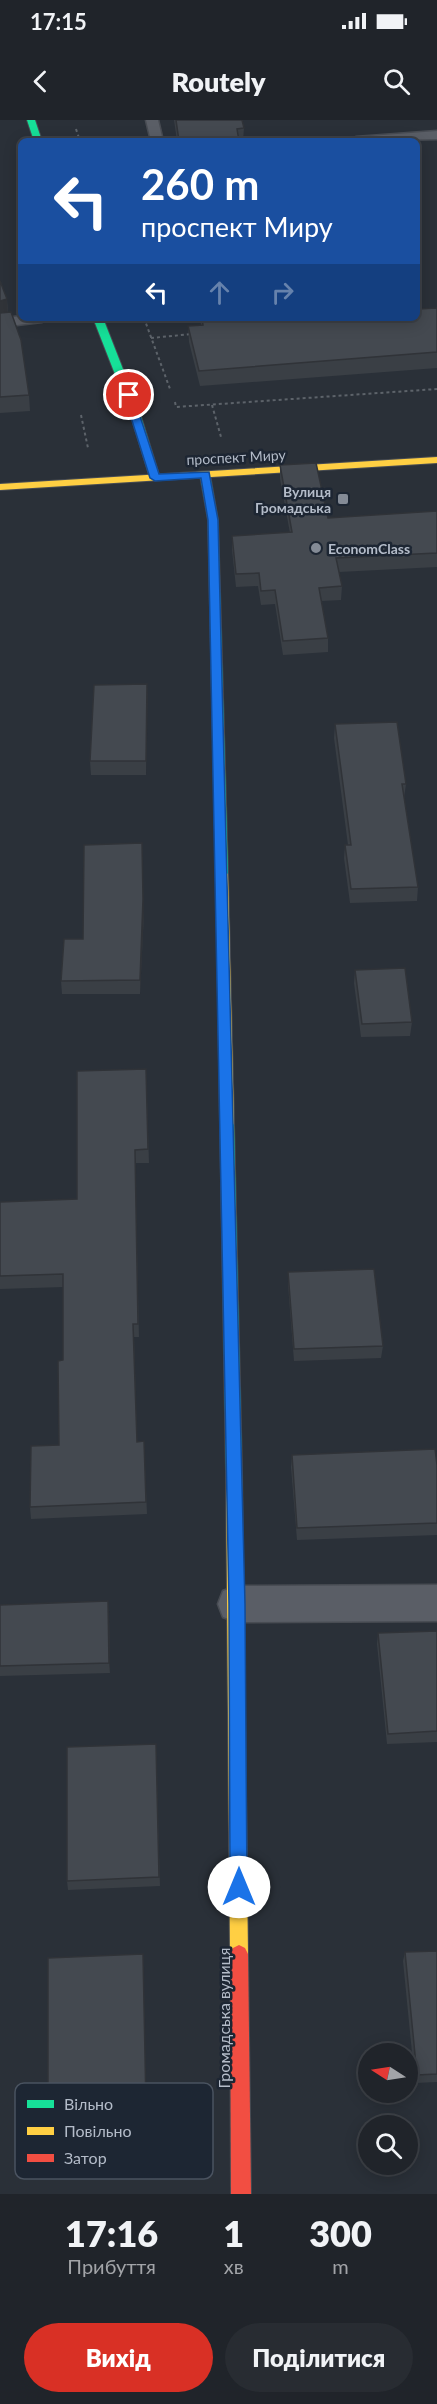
<!DOCTYPE html>
<html lang="uk">
<meta charset="utf-8">
<style>
:root{--surface:#20242a;--page:#282c32;--text:#f1f3f6;--muted:#a2a4a8;--line:#3d4147;--accent:#d93025}
body{margin:0;font-family:Lato,sans-serif;background:var(--page);color:var(--text);height:100vh;display:flex;flex-direction:column;font-size:22px;white-space:nowrap}
*{box-sizing:border-box;margin:0}
p{font-size:20px;color:var(--muted)}
.icon{flex:none;width:33px;height:33px;fill:none;stroke:currentColor;stroke-width:2;stroke-linecap:round;stroke-linejoin:round}
.map{position:relative;height:2074px;overflow:hidden}
.side{display:flex;flex-direction:column;background:var(--surface);flex:1}
.side>*{flex:none}
.top-card{position:absolute;left:18px;top:18px;width:402px;height:183px;border-radius:9px;box-shadow:0 3px 15px #0003,0 0 0 2px var(--line);background:#1a4fa0;color:#fff;overflow:hidden}
.needle{width:39px;rotate:282deg}
.controls{position:absolute;left:358px;top:1923px;display:grid;gap:12px}
.controls a{display:grid;place-items:center;width:60px;height:60px;border-radius:50%;background:var(--surface);box-shadow:0 3px 15px #0003,0 0 0 2px var(--line);font-size:30px}
.pin{position:absolute;display:grid;place-items:center;width:51px;height:51px;color:#fff;margin:-26px;border:3px solid #fff;border-radius:50%;box-shadow:0 2px 6px #0007}
.me{position:absolute;width:66px;margin:-33px;rotate:0deg;stroke-linejoin:round;filter:drop-shadow(0 0 4px #0008)}
.turn{display:flex;align-items:center;gap:21px;height:126px;padding:0 24px;font-size:27px}
.turn .icon{width:78px;height:78px;stroke-width:2.5}
.turn b{display:block;font-size:42px;line-height:51px}
.lanes{display:flex;align-items:center;height:57px;padding:0 24px;background:#0003;justify-content:center;gap:30px;direction:ltr}
.lanes .off{opacity:.35}
.eta{display:flex;justify-content:space-evenly;align-items:center;height:102px;text-align:center}
.eta b{font-size:36px;font-weight:800;line-height:42px}
.primary-button{display:flex;gap:12px;margin-top:auto;padding:12px 24px}
.primary-button a{flex:1;height:69px;border-radius:36px;background:var(--accent);color:#fff;font-size:24px;font-weight:800;line-height:69px;text-align:center}
.primary-button a+a{background:var(--page);color:var(--text)}
.status{display:flex;justify-content:space-between;align-items:center;height:42px;padding:0 30px;background:var(--surface);direction:ltr}
.status svg{height:16px;fill:currentColor}
header{display:flex;justify-content:space-between;align-items:center;height:78px;padding:0 24px;background:var(--surface);font-size:27px;font-weight:800}
.map>svg:first-child{display:block}
.lines{fill:none;stroke-linecap:round;stroke-linejoin:round}
.lane-casing{stroke:#484c53;stroke-width:3}
.street-casing{stroke:#484c53;stroke-width:3}
.fast-casing{stroke:#484c53;stroke-width:2}
.slow-casing{stroke:#484c53;stroke-width:2}
.jam-casing{stroke:#484c53;stroke-width:2}
.path{stroke:#5d636a;stroke-width:2;stroke-dasharray:3 3;stroke-linecap:butt}
.lane{fill:#5a5e66;fill-rule:evenodd}
.street{fill:#5a5e66;fill-rule:evenodd}
.fast{fill:#16e098;fill-rule:evenodd}
.slow{fill:#ffcf43;fill-rule:evenodd}
.jam{fill:#f24e42;fill-rule:evenodd}
.wall{fill:#3a3f45}
.shaded-wall{fill:#303338}
.building{fill:#444950;stroke:#303338;stroke-width:1.5}
.route{fill:#1a73e8;stroke:#114b97;stroke-width:1.5}
.poi-dot{fill:#848b96;stroke:#1d2633;stroke-width:2}
.labels{text-anchor:middle;dominant-baseline:central;stroke-width:5;stroke-linejoin:round;paint-order:stroke}
.far-street-label{font-size:14px;fill:#b4bcc9;stroke:#1d2633}
.far-poi-label{font-size:14px;font-weight:bold;fill:#b4bcc9;stroke:#1d2633;text-anchor:end}
.street-label{font-size:16px;fill:#b4bcc9;stroke:#1d2633}
.key{fill:#1d2633;stroke:#4a5360;stroke-width:1.5}
.key-label{font-size:16px;fill:#b4bcc9}
</style>
<div class="status"><b>17:15</b><svg viewBox="0 0 49 12"><path d="M0 12V9h3v3zM5 12V6h3v6zM10 12V3h3v9zM15 12V0h3v12zM26 1h20v11H26zM47 4h2v5h-2z"/></svg></div>
<header><svg class="icon" aria-label="back" viewBox="0 0 24 24"><path d="M15 5l-7 7 7 7"/></svg>Routely<svg class="icon" aria-label="search" viewBox="0 0 24 24"><circle cx="10" cy="10" r="6"/><path d="M15 15l6 6"/></svg></header>
<div class="map">
<svg width="437" height="2074" viewBox="0 0 437 2074">
<rect width="100%" height="100%" fill="#2a3038"/>
<g class="lines">
<!-- lane casing -->
<g class="lane-casing">
<path id="lane" d="M 146,0 L 158,0 L 163,21 L 151,21 Z
M 437,11 L 437,19 L 350,21 L 356,17 Z
M 21,196 L 21,198 L 49,198 L 42,202 L 0,207 L 0,199 Z"/>
</g>
<!-- street casing -->
<g class="street-casing">
<path id="street" d="M 437,1465 L 437,1501 L 237,1502 L 223,1497 L 218,1484 L 223,1471 L 237,1466 Z"/>
</g>
<!-- fast casing -->
<g class="fast-casing">
<path id="fast" d="M 27,0 L 35,0 L 42,21 L 34,21 Z
M 93,198 L 103,198 L 139,290 L 160,358 L 158,360 L 150,358 L 129,290 Z
M 205,352 L 210,355 L 218,400 L 228,754 L 222,758 L 216,754 L 208,400 L 200,355 Z
M 227,999 L 234,1004 L 242,1352 L 239,1357 L 234,1359 L 229,1357 L 226,1352 L 220,1004 Z"/>
</g>
<!-- slow casing -->
<g class="slow-casing">
<path id="slow" d="M 437,337 L 437,343 L 0,370 L 0,364 Z
M 222,750 L 228,754 L 234,1004 L 227,1009 L 220,1004 L 216,754 Z
M 234,1345 L 239,1347 L 242,1352 L 248,1834 L 245,1840 L 239,1843 L 233,1840 L 230,1834 L 226,1352 L 229,1347 Z"/>
</g>
<!-- jam casing -->
<g class="jam-casing">
<path id="jam" d="M 239,1825 L 245,1828 L 248,1834 L 251,2074 L 231,2074 L 230,1834 L 233,1828 Z"/>
</g>
<!-- path -->
<path class="path" d="M 76,9 L 80,21
M 144,198 L 170,269
M 151,218 L 192,214
M 175,282 L 176,287 L 437,269
M 212,285 L 221,317 L 223,317
M 81,295 L 88,328"/>
<!-- lane -->
<use href="#lane" class="lane"/>
<!-- street -->
<use href="#street" class="street"/>
<!-- fast -->
<use href="#fast" class="fast"/>
<!-- slow -->
<use href="#slow" class="slow"/>
<!-- jam -->
<use href="#jam" class="jam"/>
</g>
<!-- wall -->
<path class="wall" d="M 174,0 L 242,0 L 244,8 L 243,21 L 177,21 Z
M 0,161 L 7,179 L 8,192 L 29,275 L 30,291 L 0,293 Z
M 437,188 L 437,248 L 200,266 L 189,222 L 188,206 L 201,205 L 200,198 L 269,198 L 269,200 Z
M 280,345 L 328,398 L 437,391 L 437,447 L 339,452 L 342,466 L 341,480 L 321,481 L 328,518 L 328,532 L 283,535 L 275,484 L 261,485 L 258,466 L 236,467 L 232,430 L 232,416 L 290,413 L 280,359 Z
M 147,564 L 146,655 L 91,655 L 90,641 Z
M 335,604 L 406,664 L 404,678 L 418,767 L 417,781 L 350,783 L 344,738 L 345,725 L 348,725 L 334,618 Z
M 144,793 L 140,874 L 62,874 L 61,861 L 83,819 Z
M 355,850 L 412,902 L 410,916 L 361,917 L 354,863 Z
M 146,949 L 149,1043 L 135,1043 L 139,1217 L 134,1217 L 137,1322 L 144,1321 L 147,1394 L 31,1399 L 30,1387 L 59,1325 L 63,1240 L 63,1167 L 0,1169 L 0,1082 L 77,1079 Z
M 288,1152 L 383,1226 L 381,1238 L 294,1241 L 288,1165 Z
M 292,1335 L 437,1345 L 437,1415 L 297,1420 L 291,1347 Z
M 0,1485 L 109,1491 L 110,1553 L 0,1556 Z
M 437,1511 L 437,1622 L 387,1624 L 377,1524 L 378,1513 Z
M 156,1634 L 160,1766 L 68,1770 L 67,1761 Z
M 437,1831 L 437,1962 L 415,1963 L 403,1841 L 405,1832 Z
M 143,1843 L 146,1993 L 50,1999 L 48,1991 Z"/>
<!-- shaded-wall -->
<path class="shaded-wall" d="M 7,179 L 8,196 L 0,197 L 0,181 Z
M 147,564 L 148,578 L 146,655 L 146,641 Z
M 142,723 L 144,793 L 140,874 L 140,860 Z
M 108,1481 L 109,1491 L 110,1553 L 109,1543 Z
M 143,1834 L 143,1843 L 146,1993 L 146,1986 Z"/>
<!-- building -->
<path class="building" d="M 176,0 L 242,0 L 244,8 L 237,9 L 239,21 L 179,21 Z
M 0,161 L 7,179 L 0,181 Z
M 437,188 L 437,232 L 199,251 L 188,206 L 203,205 L 202,198 L 269,198 L 269,200 L 300,198 L 417,198 L 417,189 Z
M 11,192 L 21,220 L 29,275 L 0,277 L 0,193 Z
M 316,343 L 328,398 L 437,391 L 437,433 L 336,438 L 342,466 L 319,468 L 328,518 L 283,521 L 275,470 L 261,471 L 259,453 L 236,454 L 232,416 L 292,412 L 280,345 Z
M 147,564 L 146,641 L 90,641 L 94,565 Z
M 397,602 L 406,664 L 402,664 L 418,767 L 351,769 L 345,725 L 351,725 L 335,604 Z
M 142,723 L 143,779 L 140,860 L 61,861 L 64,819 L 83,819 L 84,725 Z
M 405,848 L 412,902 L 362,904 L 355,850 Z
M 146,949 L 148,1029 L 135,1030 L 138,1204 L 133,1204 L 137,1322 L 144,1321 L 146,1382 L 30,1387 L 31,1326 L 59,1325 L 58,1241 L 63,1240 L 63,1154 L 0,1156 L 0,1082 L 77,1079 L 77,951 Z
M 374,1149 L 383,1226 L 294,1229 L 288,1152 Z
M 435,1329 L 437,1345 L 437,1403 L 297,1408 L 292,1335 Z
M 108,1481 L 109,1543 L 0,1546 L 0,1485 Z
M 437,1511 L 437,1611 L 388,1614 L 378,1513 Z
M 156,1624 L 159,1757 L 67,1761 L 67,1627 Z
M 437,1831 L 437,1954 L 417,1955 L 405,1832 Z
M 143,1834 L 146,1986 L 48,1991 L 48,1838 Z"/>
<!-- route -->
<path class="route" d="M 129,272 L 133,275 L 159,354 L 209,352 L 218,400 L 245,1484 L 247,1767 L 245,1774 L 239,1776 L 232,1774 L 230,1767 L 229,1484 L 208,400 L 201,358 L 155,361 L 150,358 L 124,275 Z"/>
<!-- markers -->
<g class="poi-dot">
<rect x="337" y="373" width="12" height="12" rx="3"/>
<circle cx="316" cy="428" r="6"/>
</g>
<g class="labels">
<!-- far-street labels -->
<g class="far-street-label">
<text transform="translate(236 337) rotate(-3)">проспект Миру</text>
</g>
<!-- far-poi labels -->
<g class="far-poi-label">
<text x="331" y="371">Вулиця<tspan x="331" dy="16">Громадська</tspan></text>
<text x="328" y="428" text-anchor="start">EconomClass</text>
</g>
<!-- street labels -->
<g class="street-label">
<text transform="translate(223 1898) rotate(-90)">Громадська вулиця</text>
</g>
</g>
<!-- legend -->
<rect x="15" y="1963" width="198" height="96" rx="9" class="key"/>
<rect x="27" y="1980" width="27" height="8" fill="#16e098"/>
<rect x="27" y="2007" width="27" height="8" fill="#ffcf43"/>
<rect x="27" y="2034" width="27" height="8" fill="#f24e42"/>
<g class="key-label">
<text x="64" y="1990">Вільно</text>
<text x="64" y="2017">Повільно</text>
<text x="64" y="2044">Затор</text>
</g>
</svg>
<div class="controls">
<a><svg class="needle" viewBox="-14 -14 28 28"><path d="M0-13l5 13h-10z" fill="#e53935"/><path d="M0 13l5-13h-10z" fill="#a2a4a8"/></svg></a>
<a><svg class="icon" aria-label="search" viewBox="0 0 24 24"><circle cx="10" cy="10" r="6"/><path d="M15 15l6 6"/></svg></a>
</div>
<div class="pin" style="left:129px;top:275px;background:#d93025"><svg class="icon" aria-label="arrive" viewBox="0 0 24 24"><path d="M6 21V4h12l-3 4 3 4H6"/></svg></div>
<svg class="me" style="left:239px;top:1767px" viewBox="-20 -20 40 40"><circle r="19" fill="#fff"/><path d="M0-13L10 11 0 6-10 11z" fill="#1a73e8"/></svg>
<div class="top-card">
<div class="turn"><svg class="icon" aria-label="left" viewBox="0 0 24 24"><path d="M17 20v-9H6M10 6l-5 5 5 5"/></svg><div><b>260 m</b>проспект Миру</div></div>
<div class="lanes"><svg class="icon" aria-label="left" viewBox="0 0 24 24"><path d="M17 20v-9H6M10 6l-5 5 5 5"/></svg><svg class="icon off" aria-label="ahead" viewBox="0 0 24 24"><path d="M12 20V5M6 11l6-6 6 6"/></svg><svg class="icon off" aria-label="right" viewBox="0 0 24 24"><path d="M7 20v-9h11M14 6l5 5-5 5"/></svg></div>
</div>
</div>
<section class="side">
<div class="eta">
<div><b>17:16</b><p>Прибуття</p></div>
<div><b>1</b><p>хв</p></div>
<div><b>300</b><p>m</p></div>
</div>
<div class="primary-button"><a>Вихід</a><a>Поділитися</a></div>
</section>
